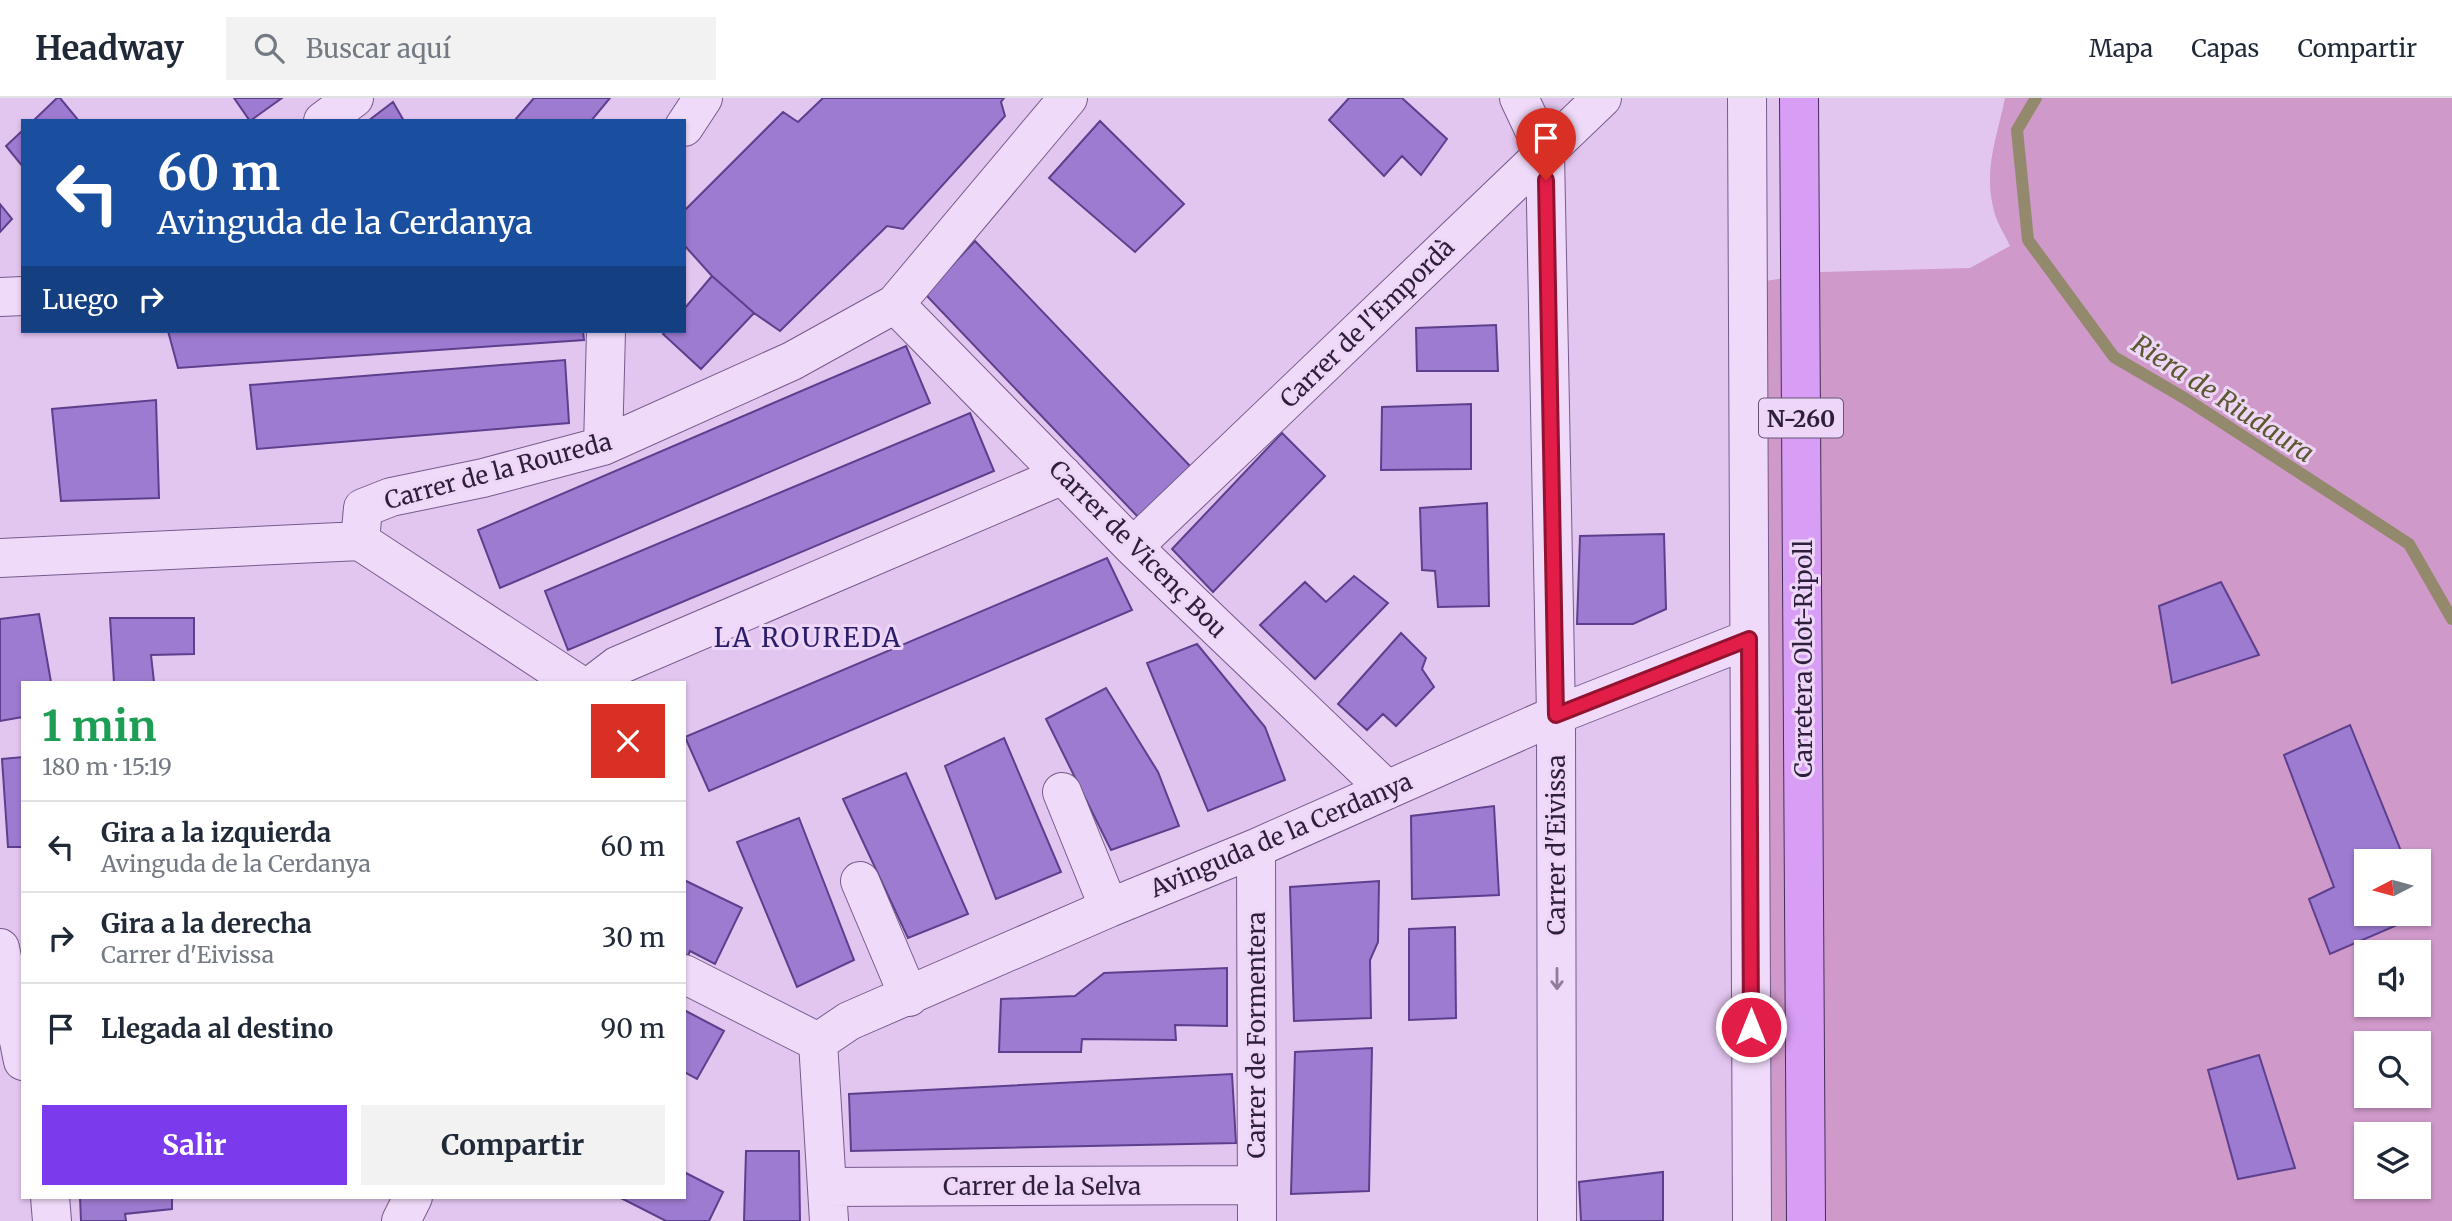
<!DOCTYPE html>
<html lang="es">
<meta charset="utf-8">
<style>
:root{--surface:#fff;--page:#f2f2f3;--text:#1f2937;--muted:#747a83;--line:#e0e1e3;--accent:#7c3aed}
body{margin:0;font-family:Merriweather,serif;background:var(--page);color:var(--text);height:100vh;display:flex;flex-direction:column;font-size:26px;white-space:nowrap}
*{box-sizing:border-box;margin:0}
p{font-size:23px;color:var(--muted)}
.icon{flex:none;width:38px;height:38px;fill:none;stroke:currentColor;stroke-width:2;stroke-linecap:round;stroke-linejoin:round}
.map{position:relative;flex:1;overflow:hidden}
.drawer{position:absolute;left:21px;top:583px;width:665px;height:518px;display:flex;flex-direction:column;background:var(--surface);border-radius:0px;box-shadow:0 2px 5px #0004}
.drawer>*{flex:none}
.top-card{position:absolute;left:21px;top:21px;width:665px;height:214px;border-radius:0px;box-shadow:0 2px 5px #0004;background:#1a4fa0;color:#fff;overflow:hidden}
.needle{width:46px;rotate:264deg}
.controls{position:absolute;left:2354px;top:751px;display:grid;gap:14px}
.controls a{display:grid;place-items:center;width:77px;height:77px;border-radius:0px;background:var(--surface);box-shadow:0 2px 5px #0004;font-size:35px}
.pin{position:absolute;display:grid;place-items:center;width:60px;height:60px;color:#fff;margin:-72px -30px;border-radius:50% 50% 50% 0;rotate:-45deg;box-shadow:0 0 7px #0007}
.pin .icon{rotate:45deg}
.me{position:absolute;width:77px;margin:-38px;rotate:0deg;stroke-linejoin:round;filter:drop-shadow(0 0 5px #0008)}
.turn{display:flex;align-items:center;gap:24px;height:147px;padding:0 21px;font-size:32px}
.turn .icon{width:91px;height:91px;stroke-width:2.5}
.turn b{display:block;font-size:49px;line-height:60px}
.then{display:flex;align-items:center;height:66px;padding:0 21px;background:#0003;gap:14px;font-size:26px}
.round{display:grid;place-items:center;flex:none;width:74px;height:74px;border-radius:0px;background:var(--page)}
.head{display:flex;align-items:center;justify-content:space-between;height:119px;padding:0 21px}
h1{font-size:42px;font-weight:700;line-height:52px;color:#1e9e55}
.cta{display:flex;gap:14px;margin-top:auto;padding:14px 21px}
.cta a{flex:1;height:80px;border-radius:0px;background:var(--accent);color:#fff;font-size:28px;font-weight:700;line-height:80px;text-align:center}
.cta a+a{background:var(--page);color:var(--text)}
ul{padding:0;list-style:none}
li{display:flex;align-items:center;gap:21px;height:91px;padding:0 21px;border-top:2px solid var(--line)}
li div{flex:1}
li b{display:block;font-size:26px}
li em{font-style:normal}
header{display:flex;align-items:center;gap:42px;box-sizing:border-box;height:98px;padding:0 35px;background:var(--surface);border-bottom:2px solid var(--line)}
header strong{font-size:33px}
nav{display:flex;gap:38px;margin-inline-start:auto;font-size:24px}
.search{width:490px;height:63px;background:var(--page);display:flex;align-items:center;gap:18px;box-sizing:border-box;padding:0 24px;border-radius:0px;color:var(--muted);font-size:26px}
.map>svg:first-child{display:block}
.green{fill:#cf99c9;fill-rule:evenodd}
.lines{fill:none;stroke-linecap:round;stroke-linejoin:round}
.stream{stroke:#93896d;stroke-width:12}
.building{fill:#9d7bd0;stroke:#5d3f8d;stroke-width:2}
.street-casing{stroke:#755b8c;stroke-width:40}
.primary-casing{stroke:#432f5a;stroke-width:40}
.street{stroke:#f0dafa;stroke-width:38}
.primary{stroke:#d89df4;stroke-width:38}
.oneway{stroke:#8e7c9b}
.route-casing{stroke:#92132f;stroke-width:18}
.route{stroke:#e11d48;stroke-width:12}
.labels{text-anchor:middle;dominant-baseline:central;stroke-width:6;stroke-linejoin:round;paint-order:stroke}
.shield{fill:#edd6f7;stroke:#675674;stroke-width:2}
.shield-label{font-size:23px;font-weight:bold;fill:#2d1f3c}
.street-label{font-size:24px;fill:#2d1f3c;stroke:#edd6f7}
.water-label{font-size:26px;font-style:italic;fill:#5c592e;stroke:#edd6f7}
.neighbourhood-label{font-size:26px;letter-spacing:2px;fill:#2c1d6b;stroke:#edd6f7}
</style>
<header>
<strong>Headway</strong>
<div class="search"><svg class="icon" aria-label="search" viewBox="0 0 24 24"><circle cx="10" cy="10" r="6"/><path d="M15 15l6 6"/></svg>Buscar aquí</div>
<nav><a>Mapa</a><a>Capas</a><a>Compartir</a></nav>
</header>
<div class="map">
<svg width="2452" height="1123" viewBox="0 0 2452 1123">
<rect width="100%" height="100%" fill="#e3c6f0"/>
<!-- green -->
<path class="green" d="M 2005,0 L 2452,0 L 2452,1123 L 1770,1123 L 1765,183 L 1822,174 L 1970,170 L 2010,148 C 2005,137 1997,125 1994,113 C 1983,71 1997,40 2005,0 ZM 2366,763 L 2418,763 L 2418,816 L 2366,816 ZM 2366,854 L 2418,854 L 2418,906 L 2366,906 ZM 2366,945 L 2418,945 L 2418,998 L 2366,998 ZM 2366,1036 L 2418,1036 L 2418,1088 L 2366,1088 Z"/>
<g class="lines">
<!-- stream -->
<path class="stream" d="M 2036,0 L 2017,32 L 2028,142 L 2114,259 L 2186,301 L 2409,446 L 2452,521"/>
</g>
<!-- building -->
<path class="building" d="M 57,0 L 60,0 L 79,23 L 33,23 Z
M 234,0 L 282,0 L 250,23 Z
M 534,0 L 610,0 L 591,23 L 514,23 Z
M 823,0 L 1004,0 L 1001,4 L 1005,18 L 903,131 L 887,128 L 780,233 L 754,215 L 712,178 L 684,147 L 684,113 L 783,14 L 798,24 Z
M 1349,0 L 1402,0 L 1447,41 L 1421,77 L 1402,58 L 1384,78 L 1329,22 Z
M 393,4 L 404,23 L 368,23 Z
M 1100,23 L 1184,106 L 1135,154 L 1049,80 Z
M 23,32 L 23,69 L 6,48 Z
M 0,106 L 12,121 L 0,134 Z
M 975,143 L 1191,369 L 1139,420 L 925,196 Z
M 712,178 L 754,215 L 701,271 L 663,236 L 666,233 L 684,233 L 684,211 Z
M 1496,227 L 1498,273 L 1417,273 L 1416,230 Z
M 168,233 L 583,233 L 584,242 L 178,270 Z
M 906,248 L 930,305 L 500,490 L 478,432 Z
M 565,262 L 569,325 L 257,351 L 250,287 Z
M 156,302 L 159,400 L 61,403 L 52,311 Z
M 1471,306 L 1471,371 L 1381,372 L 1382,309 Z
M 970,315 L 994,373 L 568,552 L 545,493 Z
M 1282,335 L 1325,378 L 1213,494 L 1172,451 Z
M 1487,405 L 1489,508 L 1438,509 L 1435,473 L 1422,472 L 1420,410 Z
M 1664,436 L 1666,511 L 1633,526 L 1577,526 L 1580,438 Z
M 1107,460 L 1132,512 L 709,693 L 685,639 Z
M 1354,478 L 1388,505 L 1315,581 L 1260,527 L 1305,484 L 1326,504 Z
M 2221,484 L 2259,557 L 2172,585 L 2159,508 Z
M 39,516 L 51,584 L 23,584 L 23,619 L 0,623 L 0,521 Z
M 110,520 L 194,520 L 194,556 L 151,557 L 154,584 L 114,584 Z
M 1401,535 L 1426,560 L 1422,571 L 1434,589 L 1396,628 L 1383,616 L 1367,632 L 1338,606 Z
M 1197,546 L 1265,629 L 1285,682 L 1208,713 L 1147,565 Z
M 1106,590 L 1158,674 L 1179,728 L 1111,752 L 1046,621 Z
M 2350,627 L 2405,763 L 2366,763 L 2366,816 L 2418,816 L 2418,798 L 2425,815 L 2330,856 L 2309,801 L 2334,789 L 2284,657 Z
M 1004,640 L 1061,774 L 996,801 L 945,668 Z
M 23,659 L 23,749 L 8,749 L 2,661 Z
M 906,675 L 968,816 L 908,840 L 843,701 Z
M 1494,708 L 1499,797 L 1412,801 L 1411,718 Z
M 799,720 L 854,862 L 797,889 L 737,744 Z
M 684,782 L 742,810 L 715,866 L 690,853 L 687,860 L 684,859 Z
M 1379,783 L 1378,844 L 1370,862 L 1371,920 L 1294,923 L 1290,789 Z
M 1455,829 L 1456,920 L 1409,922 L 1409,831 Z
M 1227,870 L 1227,928 L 1175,927 L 1176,942 L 1082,941 L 1081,954 L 999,954 L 1001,901 L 1075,898 L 1104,875 Z
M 684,912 L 724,933 L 697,981 L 684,974 Z
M 1372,950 L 1369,1093 L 1291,1096 L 1295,954 Z
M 2259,957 L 2295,1070 L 2238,1081 L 2208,972 Z
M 1232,976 L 1236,1045 L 851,1053 L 849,996 Z
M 746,1053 L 799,1053 L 800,1123 L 744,1123 Z
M 684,1074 L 723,1094 L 709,1123 L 666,1123 L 619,1099 L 684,1099 Z
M 1663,1074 L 1663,1123 L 1581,1123 L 1579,1084 Z
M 80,1099 L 172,1099 L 172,1111 L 125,1116 L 126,1123 L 81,1123 Z"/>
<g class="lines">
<!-- street casing -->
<g class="street-casing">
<path id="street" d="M 1519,0 L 1545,55 L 1556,617 L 1557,1123
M 1747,0 L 1752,1123
M 323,23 L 354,0
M 684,29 L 703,0
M 0,199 L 23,198
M 895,206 L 1133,449 L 1387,692
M 603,348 L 606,233
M 360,443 L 575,584
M 1133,449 L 1602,0
M 0,460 L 360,443 L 363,410 L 391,399 L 483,380 L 603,348 L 792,263 L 895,206 L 1068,0
M 596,584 L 617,568 L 1063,377
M 1062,694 L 1109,810
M 1256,750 L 1257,1123
M 860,783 L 909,899
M 0,850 L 23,963
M 684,876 L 818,944 L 829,1123
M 818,944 L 849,923 L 1109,810 L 1256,750 L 1556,617 L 1749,541
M 828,1089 L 1256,1087
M 50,1099 L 52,1123
M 401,1123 L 413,1099"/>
</g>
<!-- primary casing -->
<g class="primary-casing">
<path id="primary" d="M 1799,0 L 1806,1123"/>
</g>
<!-- street -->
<use href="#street" class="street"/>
<!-- primary -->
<use href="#primary" class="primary"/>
</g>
<!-- one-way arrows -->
<defs><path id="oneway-shaft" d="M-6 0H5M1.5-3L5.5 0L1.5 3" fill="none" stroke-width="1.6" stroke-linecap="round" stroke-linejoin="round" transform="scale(1.75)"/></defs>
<use class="oneway" href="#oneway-shaft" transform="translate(1557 881) rotate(90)"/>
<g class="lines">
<!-- route casing -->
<g class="route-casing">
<path id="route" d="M 1546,82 L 1556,617 L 1749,541 L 1751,929"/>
</g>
<!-- route -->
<use href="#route" class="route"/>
</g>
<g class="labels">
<!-- shield labels -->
<rect class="shield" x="1759" y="300.5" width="84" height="39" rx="5"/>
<g class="shield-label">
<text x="1801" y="320">N-260</text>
</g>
<!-- street labels -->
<g class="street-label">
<text transform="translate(1367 225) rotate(-44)">Carrer de l'Empordà</text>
<text transform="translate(498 373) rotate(-15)">Carrer de la Roureda</text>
<text transform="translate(1138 451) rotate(45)">Carrer de Vicenç Bou</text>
<text transform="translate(1803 561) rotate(-90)">Carretera Olot-Ripoll</text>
<text transform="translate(1281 737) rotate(-23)">Avinguda de la Cerdanya</text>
<text transform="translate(1556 747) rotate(-90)">Carrer d'Eivissa</text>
<text transform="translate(1256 937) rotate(-90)">Carrer de Formentera</text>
<text x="1042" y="1088">Carrer de la Selva</text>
</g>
<!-- water labels -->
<g class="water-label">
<text transform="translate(2223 300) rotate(33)">Riera de Riudaura</text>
</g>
<!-- neighbourhood labels -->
<g class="neighbourhood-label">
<text x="808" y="539">LA ROUREDA</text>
</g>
</g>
</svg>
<div class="controls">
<a><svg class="needle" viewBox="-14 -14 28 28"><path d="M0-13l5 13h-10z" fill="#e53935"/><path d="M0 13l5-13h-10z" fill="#747a83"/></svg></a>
<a><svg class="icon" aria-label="sound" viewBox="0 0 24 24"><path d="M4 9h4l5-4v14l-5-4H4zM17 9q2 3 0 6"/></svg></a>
<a><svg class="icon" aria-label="search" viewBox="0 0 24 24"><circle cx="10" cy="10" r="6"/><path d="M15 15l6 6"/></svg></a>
<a><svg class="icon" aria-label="layers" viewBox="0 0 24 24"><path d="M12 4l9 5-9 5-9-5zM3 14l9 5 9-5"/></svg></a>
</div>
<div class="pin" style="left:1546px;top:82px;background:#d93025"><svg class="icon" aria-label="arrive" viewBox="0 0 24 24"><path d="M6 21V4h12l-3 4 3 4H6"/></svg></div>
<svg class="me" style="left:1751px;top:929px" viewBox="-20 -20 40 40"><circle r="17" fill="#e11d48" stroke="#fff" stroke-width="3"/><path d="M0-11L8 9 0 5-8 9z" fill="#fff"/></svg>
<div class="top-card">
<div class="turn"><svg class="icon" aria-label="left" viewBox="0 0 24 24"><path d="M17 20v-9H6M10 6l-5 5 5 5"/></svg><div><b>60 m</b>Avinguda de la Cerdanya</div></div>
<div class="then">Luego<svg class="icon" aria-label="right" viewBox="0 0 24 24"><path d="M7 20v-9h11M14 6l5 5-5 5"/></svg></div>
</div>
<section class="drawer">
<div class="head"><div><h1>1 min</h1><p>180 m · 15:19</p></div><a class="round" style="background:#d93025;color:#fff"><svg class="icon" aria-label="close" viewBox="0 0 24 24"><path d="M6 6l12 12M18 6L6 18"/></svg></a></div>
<ul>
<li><svg class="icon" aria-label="left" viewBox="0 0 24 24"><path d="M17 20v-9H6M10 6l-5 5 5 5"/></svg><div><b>Gira a la izquierda</b><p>Avinguda de la Cerdanya</p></div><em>60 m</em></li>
<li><svg class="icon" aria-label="right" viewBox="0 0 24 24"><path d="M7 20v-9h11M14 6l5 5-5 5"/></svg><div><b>Gira a la derecha</b><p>Carrer d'Eivissa</p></div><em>30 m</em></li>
<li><svg class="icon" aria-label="arrive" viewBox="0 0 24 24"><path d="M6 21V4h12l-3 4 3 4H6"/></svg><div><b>Llegada al destino</b></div><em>90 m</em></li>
</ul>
<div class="cta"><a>Salir</a><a>Compartir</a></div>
</section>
</div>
